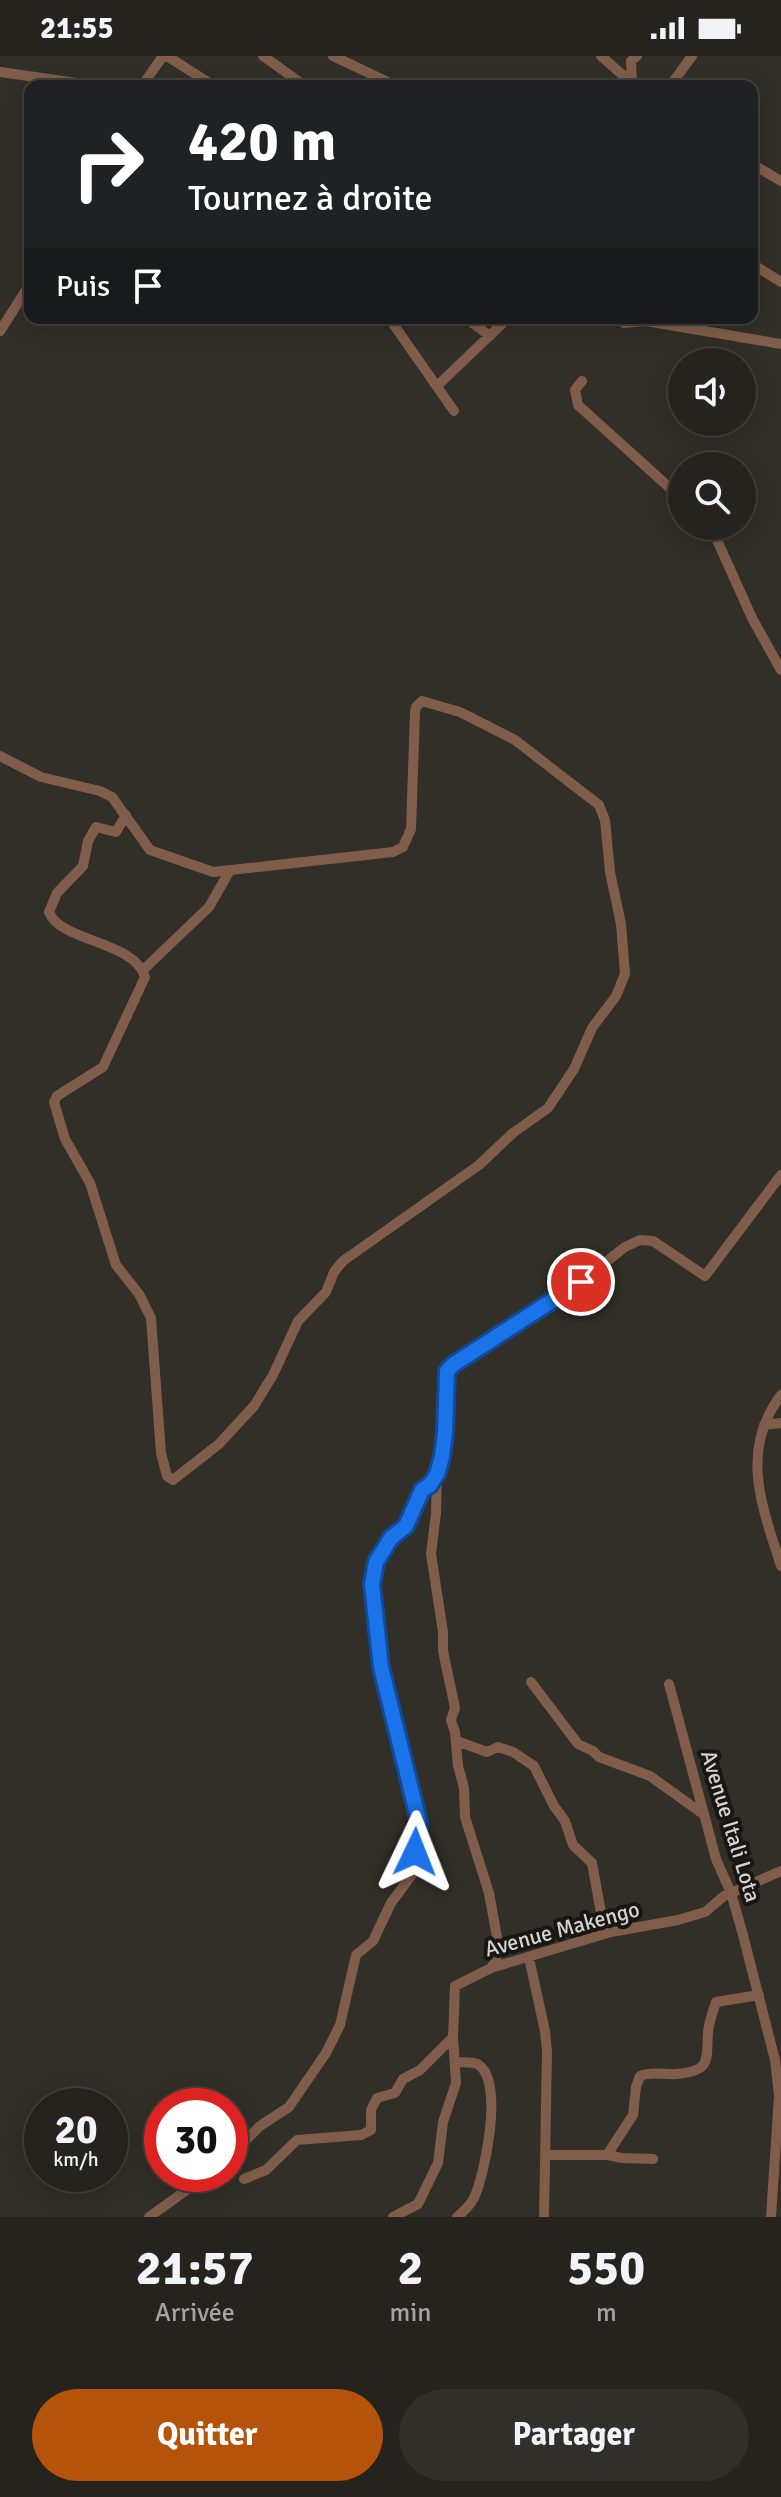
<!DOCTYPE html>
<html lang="fr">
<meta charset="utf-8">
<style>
:root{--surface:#26221e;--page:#322f2b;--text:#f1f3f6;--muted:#a4a4a4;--line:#423f3c;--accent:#b45309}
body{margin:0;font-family:Signika,sans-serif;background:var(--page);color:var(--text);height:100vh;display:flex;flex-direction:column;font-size:30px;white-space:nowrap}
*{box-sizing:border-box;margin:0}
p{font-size:26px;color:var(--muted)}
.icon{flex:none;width:44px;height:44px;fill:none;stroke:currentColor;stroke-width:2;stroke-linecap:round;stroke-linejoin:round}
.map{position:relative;height:2161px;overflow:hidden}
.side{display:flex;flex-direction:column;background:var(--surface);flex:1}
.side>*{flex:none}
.banner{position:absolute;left:24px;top:24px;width:734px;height:244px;border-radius:16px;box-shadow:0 4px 20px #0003,0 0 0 2px var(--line);background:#202124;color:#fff;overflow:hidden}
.fabs{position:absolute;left:668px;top:292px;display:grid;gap:16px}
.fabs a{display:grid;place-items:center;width:88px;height:88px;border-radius:50%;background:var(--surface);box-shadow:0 4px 20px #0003,0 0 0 2px var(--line);font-size:40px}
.speed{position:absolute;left:24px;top:2032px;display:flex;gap:16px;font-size:40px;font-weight:700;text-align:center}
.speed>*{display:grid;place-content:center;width:104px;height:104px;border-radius:50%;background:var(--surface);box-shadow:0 4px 20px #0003,0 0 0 2px var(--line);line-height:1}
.speed small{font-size:20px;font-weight:400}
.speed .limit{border:12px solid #d22;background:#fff;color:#111}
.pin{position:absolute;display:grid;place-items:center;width:68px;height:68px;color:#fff;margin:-34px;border:4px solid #fff;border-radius:50%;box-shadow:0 2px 8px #0007}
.me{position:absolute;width:88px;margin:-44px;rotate:2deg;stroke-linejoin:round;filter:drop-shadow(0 0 6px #0008)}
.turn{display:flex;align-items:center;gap:28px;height:168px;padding:0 32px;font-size:36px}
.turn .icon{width:104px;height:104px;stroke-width:2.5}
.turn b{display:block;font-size:56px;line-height:68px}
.then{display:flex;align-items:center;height:76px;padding:0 32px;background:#0003;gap:16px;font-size:30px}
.eta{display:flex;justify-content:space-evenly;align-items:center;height:136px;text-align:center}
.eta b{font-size:48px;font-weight:800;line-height:56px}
.button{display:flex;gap:16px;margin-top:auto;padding:16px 32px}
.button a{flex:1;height:92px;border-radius:48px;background:var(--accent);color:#fff;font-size:32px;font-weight:800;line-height:92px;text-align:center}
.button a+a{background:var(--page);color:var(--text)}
.status{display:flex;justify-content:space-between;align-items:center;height:56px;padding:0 40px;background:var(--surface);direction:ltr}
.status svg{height:22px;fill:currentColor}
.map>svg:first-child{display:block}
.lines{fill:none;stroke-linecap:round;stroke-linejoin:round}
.minor{stroke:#805d4b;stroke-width:10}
.route-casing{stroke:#114b97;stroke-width:20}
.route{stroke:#1a73e8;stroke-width:14}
.labels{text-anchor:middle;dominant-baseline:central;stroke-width:8;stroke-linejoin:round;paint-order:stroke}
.street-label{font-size:22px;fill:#d7d4d0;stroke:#191714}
</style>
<div class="status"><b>21:55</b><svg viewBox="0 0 49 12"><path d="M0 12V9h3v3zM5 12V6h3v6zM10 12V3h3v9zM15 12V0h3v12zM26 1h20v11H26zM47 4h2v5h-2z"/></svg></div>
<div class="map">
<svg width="781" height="2161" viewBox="0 0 781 2161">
<rect width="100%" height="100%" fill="#322e28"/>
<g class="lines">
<!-- minor -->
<path class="minor" d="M 167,0 L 214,30
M 263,0 L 305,30
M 333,0 L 396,30
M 601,0 L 635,30
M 0,16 L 98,30
M 632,27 L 631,5 L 637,0
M 142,30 L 163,0
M 670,30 L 692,0
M 752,108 L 781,125
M 752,208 L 781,226
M 389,262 L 454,355
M 466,262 L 490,280
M 615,262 L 624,267 L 646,265 L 781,288
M 0,275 L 30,228
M 582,325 L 575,334 L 578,349 L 682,443
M 437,330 L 508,262
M 702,470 L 713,477 L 717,484 L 752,562 L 781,614
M 0,700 L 41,721 L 100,735 L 112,741 L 150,794 L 213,816 L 393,796 L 403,791 L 411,773 L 415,656 L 416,651 L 422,645 L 460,656 L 515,684 L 599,749 L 605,764 L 610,816 L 621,868 L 625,918 L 616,940 L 592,972 L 574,1013 L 548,1052 L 513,1077 L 479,1109 L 343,1205 L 334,1216 L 326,1236 L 298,1265 L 273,1319 L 254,1350 L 219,1388 L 173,1424 L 167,1420 L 161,1397 L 151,1262 L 139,1238 L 116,1209 L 90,1127 L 65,1083 L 54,1046 L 57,1040 L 103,1011 L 145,921 C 135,885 60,886 49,856 L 57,837 L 83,810 L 88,785 L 96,771 L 116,776 L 126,759
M 143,914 L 209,851 L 229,816
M 781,1339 C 739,1395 762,1450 781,1510
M 764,1369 L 781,1367
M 531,1626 L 578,1688 L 593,1695 L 599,1701 L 650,1720 L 703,1758
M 669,1628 L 716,1803 L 731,1837 L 743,1879 L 775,2004 L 779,2040 L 771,2161
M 457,1685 L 487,1696 L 498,1691 L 513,1696 L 534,1710 L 554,1750 L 565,1765 L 573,1789 L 592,1807 L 603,1868 L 611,1876
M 529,1902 L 545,1975 L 547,1995 L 544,2161
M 491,1912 L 496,1904 L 497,1881 L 489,1837 L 465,1761 L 464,1732 L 458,1710 L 455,1676 L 451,1664 L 455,1652 L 443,1595 L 443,1576 L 431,1498 L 436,1457 L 437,1418 L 445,1376 L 447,1315 L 454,1308 L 564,1239 L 625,1191 L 640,1184 L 653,1185 L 705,1220 L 781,1119
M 455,2006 C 462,2007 474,2005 479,2009 C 504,2027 485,2118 474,2142 C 470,2150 464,2155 457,2161
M 546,2099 L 607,2099 L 633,2059 L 636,2031 L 640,2020 C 652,2015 664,2019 677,2018 C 712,2015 706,2004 708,1976 C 709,1966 713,1955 716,1946 L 759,1939
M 607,2099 L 622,2102 L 653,2103
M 230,2100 L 260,2070 L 289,2051 L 326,1997 L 340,1969 L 356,1899 L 373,1885 L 391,1847 L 414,1816 L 419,1766 L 381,1611 L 372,1528 L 376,1506 L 390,1483 L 406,1470 L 422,1434 L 430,1429 L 436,1418
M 244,2123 L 266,2114 L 297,2084 L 361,2079 L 371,2074 L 371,2054 L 377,2042 L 395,2037 L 403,2023 L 420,2014 L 453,1981
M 149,2161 L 209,2118
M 393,2161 L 418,2148 L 438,2107 L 443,2066 L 456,2027 L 453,1981 L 455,1930 L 491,1912 L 611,1876 L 678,1864 L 705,1856 L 724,1840 L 781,1815"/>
</g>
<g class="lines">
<!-- route casing -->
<g class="route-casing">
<path id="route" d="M 415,1796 L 419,1766 L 381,1611 L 372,1528 L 376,1506 L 391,1482 L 406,1470 L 422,1434 L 430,1429 L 437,1418 L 442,1401 L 445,1376 L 447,1315 L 454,1308 L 581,1226"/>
</g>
<!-- route -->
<use href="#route" class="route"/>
</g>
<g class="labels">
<!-- street labels -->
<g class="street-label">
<text transform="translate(731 1770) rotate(73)">Avenue Itali Lota</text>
<text transform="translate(562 1873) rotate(-15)">Avenue Makengo</text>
</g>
</g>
</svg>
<div class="fabs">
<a><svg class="icon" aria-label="sound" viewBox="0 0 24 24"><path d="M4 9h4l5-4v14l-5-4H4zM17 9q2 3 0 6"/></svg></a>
<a><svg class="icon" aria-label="search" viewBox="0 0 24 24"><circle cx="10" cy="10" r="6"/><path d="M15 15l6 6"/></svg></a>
</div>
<div class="speed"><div>20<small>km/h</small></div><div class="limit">30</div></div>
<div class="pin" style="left:581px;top:1226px;background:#d93025"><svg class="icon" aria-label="arrive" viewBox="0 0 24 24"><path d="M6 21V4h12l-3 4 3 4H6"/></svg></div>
<svg class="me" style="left:415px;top:1796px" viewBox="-20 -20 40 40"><path d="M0-17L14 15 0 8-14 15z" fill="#1a73e8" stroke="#fff" stroke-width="4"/></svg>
<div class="banner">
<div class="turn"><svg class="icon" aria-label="right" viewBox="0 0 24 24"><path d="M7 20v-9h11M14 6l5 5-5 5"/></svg><div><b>420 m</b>Tournez à droite</div></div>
<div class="then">Puis<svg class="icon" aria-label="arrive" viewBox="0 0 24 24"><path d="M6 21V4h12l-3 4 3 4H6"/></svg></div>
</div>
</div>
<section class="side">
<div class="eta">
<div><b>21:57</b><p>Arrivée</p></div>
<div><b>2</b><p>min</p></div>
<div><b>550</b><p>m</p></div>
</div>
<div class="button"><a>Quitter</a><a>Partager</a></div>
</section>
